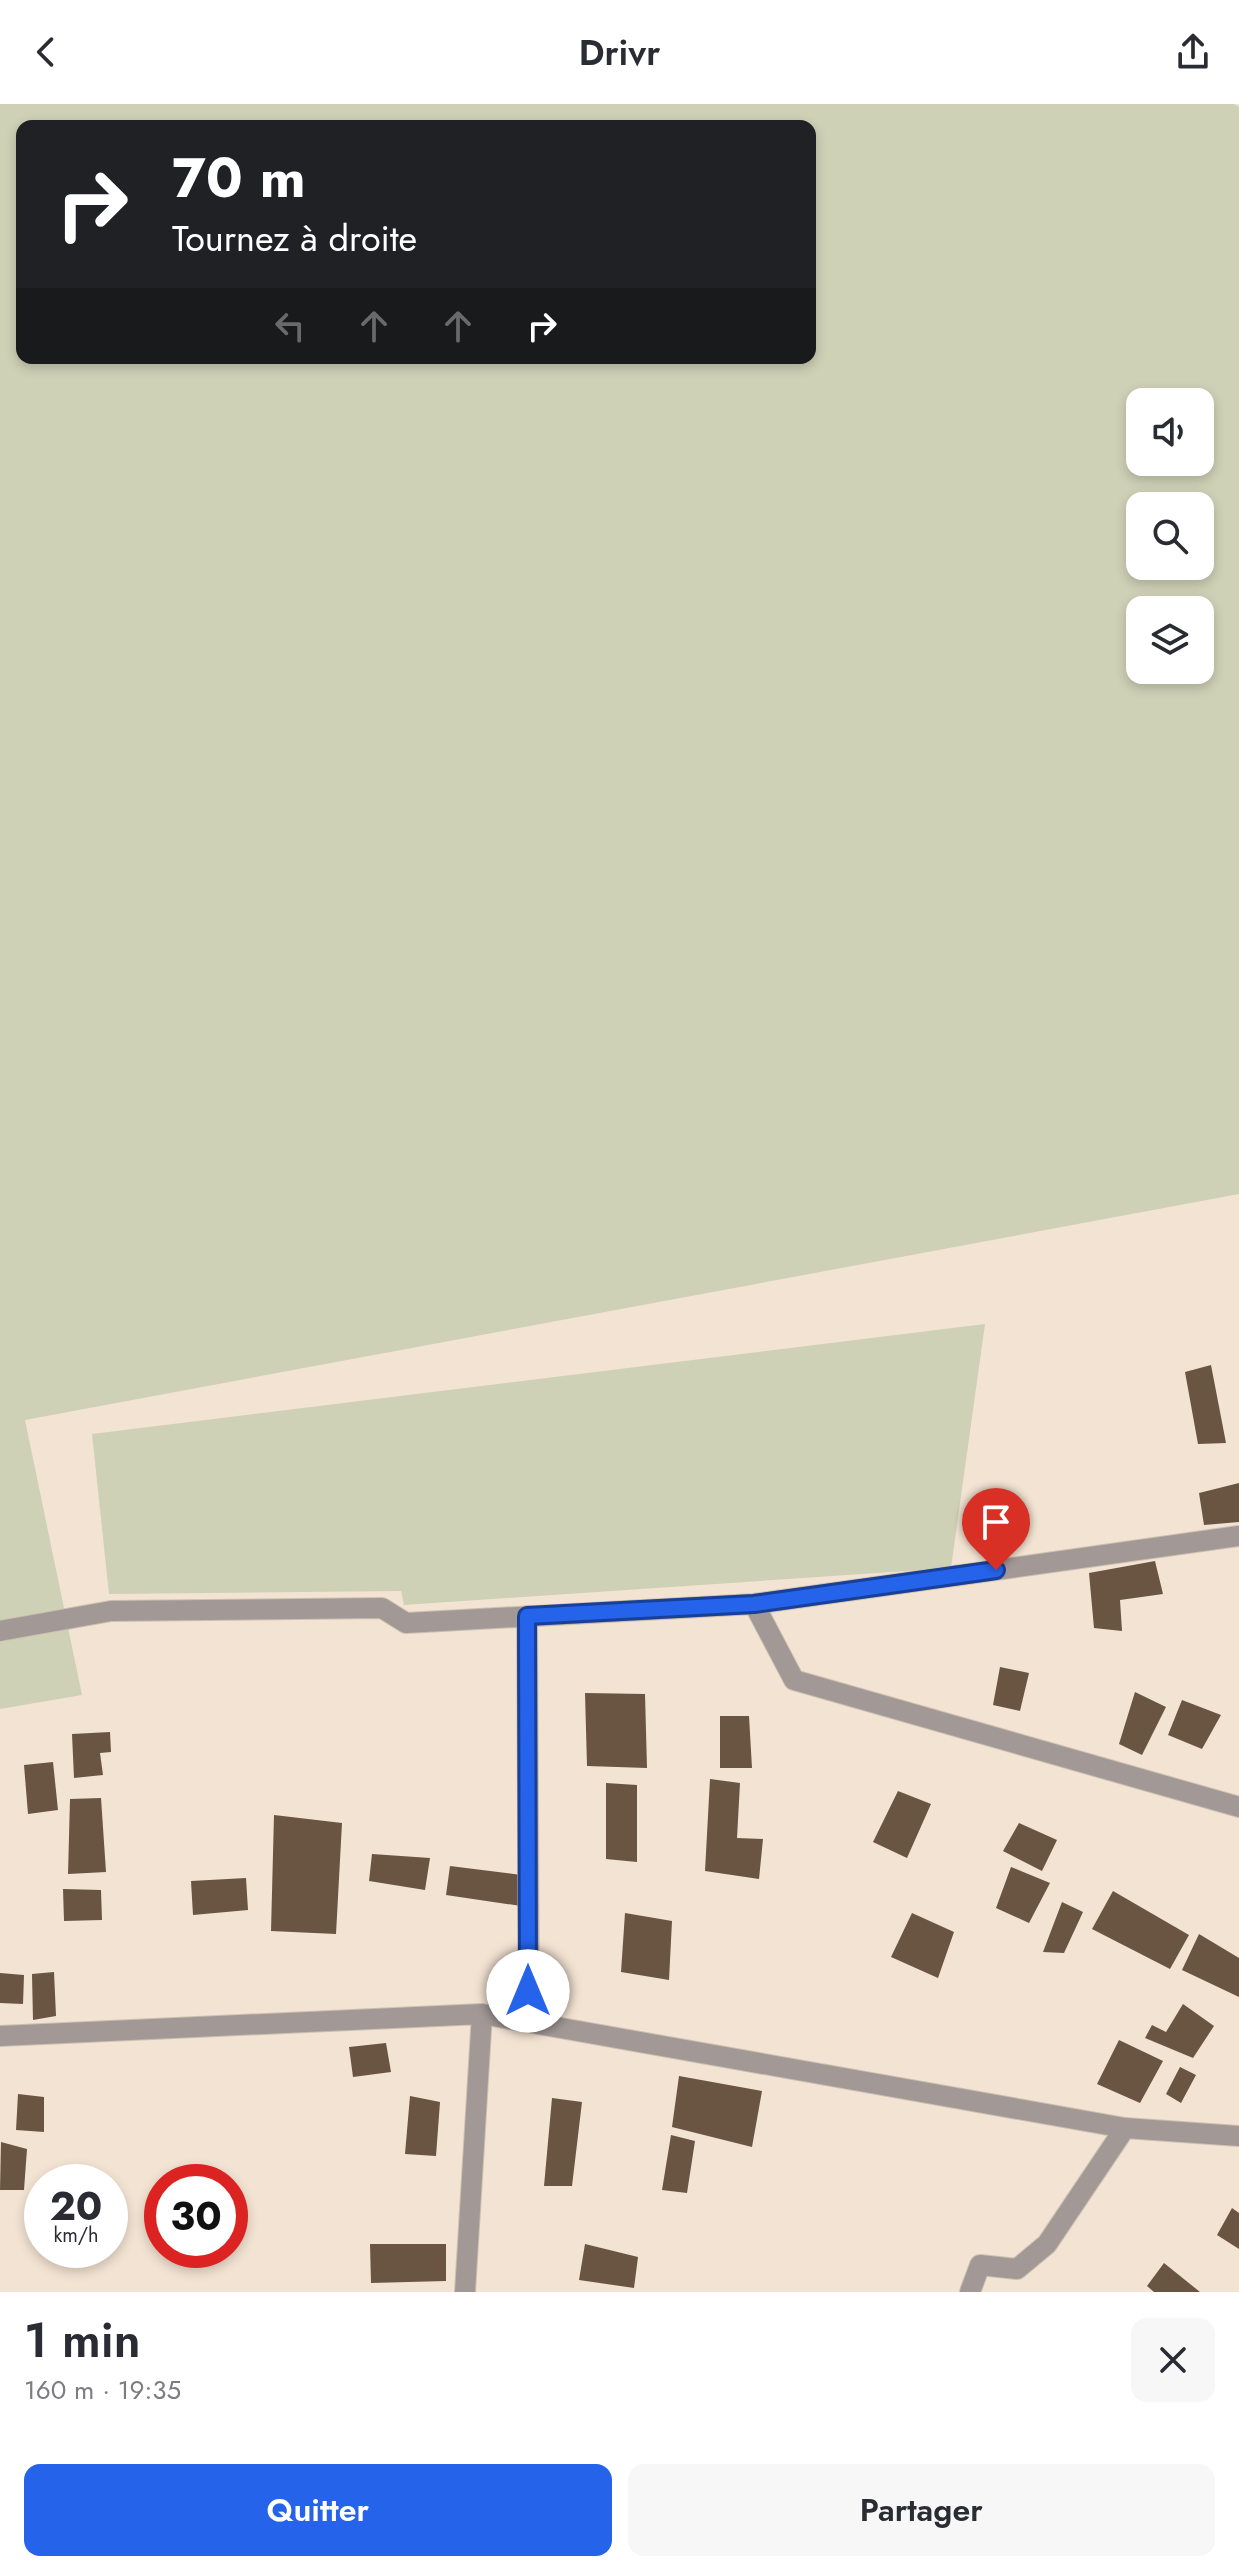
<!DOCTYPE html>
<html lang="fr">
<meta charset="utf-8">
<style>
:root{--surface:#fff;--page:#f7f7f7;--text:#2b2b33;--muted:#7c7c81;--accent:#2563eb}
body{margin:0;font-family:Jost,sans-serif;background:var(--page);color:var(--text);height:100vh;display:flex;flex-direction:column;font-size:30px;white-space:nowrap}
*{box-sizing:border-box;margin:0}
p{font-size:26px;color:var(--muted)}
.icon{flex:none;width:44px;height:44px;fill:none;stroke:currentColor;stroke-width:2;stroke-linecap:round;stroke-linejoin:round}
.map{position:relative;height:2188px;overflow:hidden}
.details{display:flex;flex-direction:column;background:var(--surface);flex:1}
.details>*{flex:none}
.hud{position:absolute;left:16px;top:16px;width:800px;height:244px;border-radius:16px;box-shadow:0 4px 12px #0003;background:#202124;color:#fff;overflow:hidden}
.controls{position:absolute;left:1126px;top:284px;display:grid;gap:16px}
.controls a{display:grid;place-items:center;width:88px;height:88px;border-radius:16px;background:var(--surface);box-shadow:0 4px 12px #0003;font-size:40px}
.speed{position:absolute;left:24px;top:2060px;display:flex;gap:16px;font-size:40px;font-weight:700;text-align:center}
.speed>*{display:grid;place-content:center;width:104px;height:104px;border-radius:50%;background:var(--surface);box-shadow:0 4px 12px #0003;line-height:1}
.speed small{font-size:20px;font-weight:400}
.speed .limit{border:12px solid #d22;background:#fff;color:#111}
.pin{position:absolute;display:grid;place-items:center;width:68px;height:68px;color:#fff;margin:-82px -34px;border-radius:50% 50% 50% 0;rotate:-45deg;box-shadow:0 0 8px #0007}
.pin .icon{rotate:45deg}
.me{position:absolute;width:88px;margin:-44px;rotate:0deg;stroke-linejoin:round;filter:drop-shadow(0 0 6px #0008)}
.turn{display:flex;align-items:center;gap:28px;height:168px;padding:0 24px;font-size:36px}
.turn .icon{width:104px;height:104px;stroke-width:2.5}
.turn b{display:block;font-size:56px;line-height:68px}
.lanes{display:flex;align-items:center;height:76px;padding:0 24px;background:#0003;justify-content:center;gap:40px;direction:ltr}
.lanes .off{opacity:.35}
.round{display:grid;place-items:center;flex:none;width:84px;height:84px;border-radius:16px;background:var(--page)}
.overview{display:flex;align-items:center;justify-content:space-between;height:136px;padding:0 24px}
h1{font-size:48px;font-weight:600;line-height:60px}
.action{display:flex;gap:16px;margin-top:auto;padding:16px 24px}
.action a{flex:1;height:92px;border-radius:16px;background:var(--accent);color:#fff;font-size:32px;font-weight:600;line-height:92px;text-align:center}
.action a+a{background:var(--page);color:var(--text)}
header{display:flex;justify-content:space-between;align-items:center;height:104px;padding:0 24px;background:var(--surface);font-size:36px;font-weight:600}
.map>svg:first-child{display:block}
.green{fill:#ced1b6;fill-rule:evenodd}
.building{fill:#695541}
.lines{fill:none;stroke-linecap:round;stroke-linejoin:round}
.minor-casing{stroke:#cec0b1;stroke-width:22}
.minor{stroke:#a29896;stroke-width:20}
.route-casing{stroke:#184099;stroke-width:20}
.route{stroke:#2563eb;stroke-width:14}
</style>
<header><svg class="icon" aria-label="back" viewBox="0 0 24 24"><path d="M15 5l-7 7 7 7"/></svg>Drivr<svg class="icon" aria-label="share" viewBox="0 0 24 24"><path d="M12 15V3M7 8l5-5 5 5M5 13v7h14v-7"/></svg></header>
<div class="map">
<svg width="1239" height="2188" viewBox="0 0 1239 2188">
<rect width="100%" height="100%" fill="#f3e3d2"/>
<!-- green -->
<path class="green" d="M 0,0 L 1234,0 L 1239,3 L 1239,1090 L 25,1316 L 82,1591 L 0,1605 ZM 22,22 L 810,22 L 810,254 L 22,254 ZM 1140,298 L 1200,298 L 1200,358 L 1140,358 ZM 1140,402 L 1200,402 L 1200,462 L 1140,462 ZM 1140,506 L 1200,506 L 1200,566 L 1140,566 Z
M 985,1220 L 951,1464 L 404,1501 L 401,1487 L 109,1490 L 92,1330 Z"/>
<!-- building -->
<path class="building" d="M 1211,1261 L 1226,1339 L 1198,1340 L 1185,1268 Z
M 1239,1379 L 1239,1418 L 1204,1421 L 1199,1389 Z
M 1155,1457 L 1163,1490 L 1120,1496 L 1122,1527 L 1094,1524 L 1089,1469 Z
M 1000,1563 L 1029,1569 L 1020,1607 L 993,1601 Z
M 1135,1588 L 1166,1603 L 1142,1651 L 1119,1640 Z
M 585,1589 L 645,1590 L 647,1664 L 587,1662 Z
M 1182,1596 L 1221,1611 L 1202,1645 L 1168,1631 Z
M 720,1612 L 749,1612 L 752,1664 L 720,1664 Z
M 110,1628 L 111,1648 L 100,1649 L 103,1671 L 74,1674 L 72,1630 Z
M 53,1658 L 58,1706 L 28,1710 L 24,1661 Z
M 710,1675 L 740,1679 L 737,1734 L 763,1735 L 759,1775 L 705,1767 Z
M 606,1679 L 637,1681 L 637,1758 L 606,1755 Z
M 898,1687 L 931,1700 L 907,1754 L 873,1738 Z
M 101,1694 L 106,1768 L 68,1770 L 70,1695 Z
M 274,1711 L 342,1719 L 336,1830 L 271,1827 Z
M 1019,1719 L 1057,1736 L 1042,1767 L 1003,1747 Z
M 372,1750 L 430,1754 L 425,1786 L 369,1777 Z
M 450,1762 L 529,1772 L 521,1802 L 446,1791 Z
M 1011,1763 L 1050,1779 L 1029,1819 L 996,1804 Z
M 246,1774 L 248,1806 L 193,1811 L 191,1777 Z
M 63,1785 L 101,1786 L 102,1816 L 64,1817 Z
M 1113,1787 L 1189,1831 L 1170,1865 L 1092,1825 Z
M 1062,1798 L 1083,1808 L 1064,1849 L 1043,1848 Z
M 625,1809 L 672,1817 L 669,1876 L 621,1868 Z
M 912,1809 L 954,1828 L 938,1874 L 891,1853 Z
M 1199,1830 L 1239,1854 L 1239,1893 L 1182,1866 Z
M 54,1868 L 56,1912 L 33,1916 L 32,1870 Z
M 0,1869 L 24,1871 L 23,1900 L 0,1899 Z
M 1183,1900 L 1214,1922 L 1193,1954 L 1145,1934 L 1152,1921 L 1166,1928 Z
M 1119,1936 L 1163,1957 L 1140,1999 L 1097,1980 Z
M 386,1939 L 391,1968 L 353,1973 L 349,1943 Z
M 1180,1963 L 1196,1971 L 1181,1999 L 1166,1990 Z
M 679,1972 L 762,1987 L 752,2043 L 672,2023 Z
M 18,1990 L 44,1993 L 44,2028 L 16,2026 Z
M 410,1992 L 440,1998 L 436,2052 L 405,2050 Z
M 552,1994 L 582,1998 L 572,2082 L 544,2082 Z
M 671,2031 L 695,2037 L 687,2089 L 662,2086 Z
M 1,2038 L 27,2045 L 24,2086 L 0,2086 Z
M 1232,2104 L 1239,2109 L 1239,2145 L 1217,2131 Z
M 370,2140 L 446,2140 L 446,2177 L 371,2179 Z
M 585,2140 L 638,2153 L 634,2184 L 579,2176 Z
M 1164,2159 L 1200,2188 L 1154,2188 L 1147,2182 Z"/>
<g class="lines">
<!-- minor casing -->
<g class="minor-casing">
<path id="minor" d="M 754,1500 L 794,1576 L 1239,1703
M 527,1512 L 529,1918
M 0,1527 L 111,1507 L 382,1504 L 406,1519 L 754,1500 L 1239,1432
M 0,1932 L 482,1910 L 1125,2024 L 1239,2032
M 465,2188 L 482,1910
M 970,2188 L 980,2161 L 1017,2165 L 1047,2140 L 1125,2024"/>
</g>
<!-- minor -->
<use href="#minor" class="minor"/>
</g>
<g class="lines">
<!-- route casing -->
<g class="route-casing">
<path id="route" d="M 528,1887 L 527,1512 L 754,1500 L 996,1466"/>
</g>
<!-- route -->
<use href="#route" class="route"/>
</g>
</svg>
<div class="controls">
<a><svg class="icon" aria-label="sound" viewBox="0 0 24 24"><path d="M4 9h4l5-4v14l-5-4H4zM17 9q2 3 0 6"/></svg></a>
<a><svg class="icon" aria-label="search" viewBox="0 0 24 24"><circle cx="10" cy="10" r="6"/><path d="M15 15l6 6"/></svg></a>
<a><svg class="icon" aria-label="layers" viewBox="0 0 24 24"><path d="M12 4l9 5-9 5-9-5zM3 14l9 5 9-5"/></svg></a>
</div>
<div class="speed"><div>20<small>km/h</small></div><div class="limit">30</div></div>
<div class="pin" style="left:996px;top:1466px;background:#d93025"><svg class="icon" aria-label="arrive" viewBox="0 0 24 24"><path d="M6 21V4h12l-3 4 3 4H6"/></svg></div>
<svg class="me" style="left:528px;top:1887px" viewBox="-20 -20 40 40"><circle r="19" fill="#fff"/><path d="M0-13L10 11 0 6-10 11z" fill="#2563eb"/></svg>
<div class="hud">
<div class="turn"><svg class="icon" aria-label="right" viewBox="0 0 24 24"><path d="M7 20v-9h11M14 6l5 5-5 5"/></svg><div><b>70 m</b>Tournez à droite</div></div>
<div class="lanes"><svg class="icon off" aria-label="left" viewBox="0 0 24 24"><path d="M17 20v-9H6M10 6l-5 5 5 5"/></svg><svg class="icon off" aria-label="ahead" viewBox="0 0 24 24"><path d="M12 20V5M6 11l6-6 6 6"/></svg><svg class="icon off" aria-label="ahead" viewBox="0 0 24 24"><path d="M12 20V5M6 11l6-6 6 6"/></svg><svg class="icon" aria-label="right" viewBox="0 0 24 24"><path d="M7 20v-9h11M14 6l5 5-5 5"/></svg></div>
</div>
</div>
<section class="details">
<div class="overview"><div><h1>1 min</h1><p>160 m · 19:35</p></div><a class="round"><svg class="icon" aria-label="close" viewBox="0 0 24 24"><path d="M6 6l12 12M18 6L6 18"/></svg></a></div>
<div class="action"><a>Quitter</a><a>Partager</a></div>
</section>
